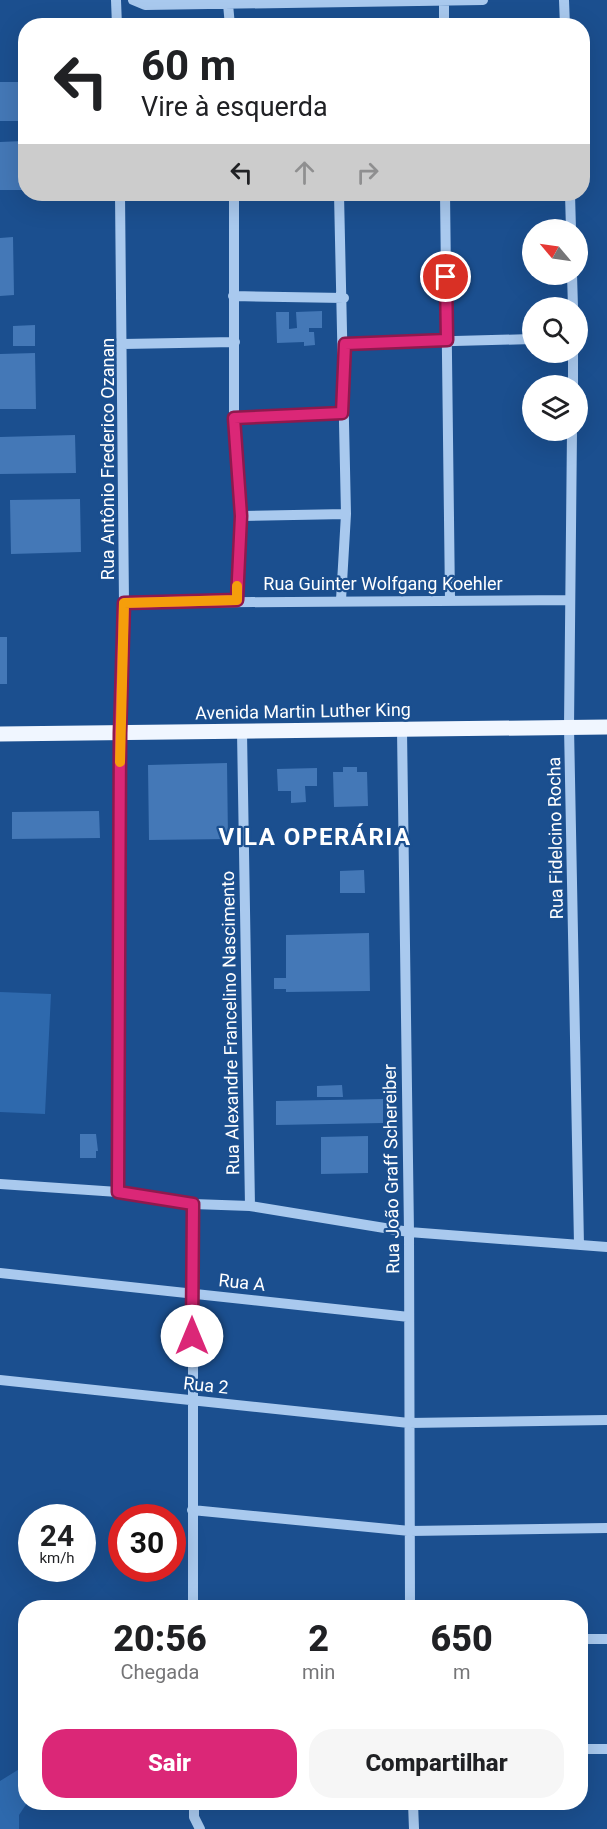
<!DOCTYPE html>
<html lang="pt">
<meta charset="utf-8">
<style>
:root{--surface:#fff;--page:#f6f6f6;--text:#202124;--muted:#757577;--accent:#db2777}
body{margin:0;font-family:Roboto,sans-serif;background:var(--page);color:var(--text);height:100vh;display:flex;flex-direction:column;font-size:22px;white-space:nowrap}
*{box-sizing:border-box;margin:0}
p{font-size:20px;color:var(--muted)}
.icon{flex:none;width:33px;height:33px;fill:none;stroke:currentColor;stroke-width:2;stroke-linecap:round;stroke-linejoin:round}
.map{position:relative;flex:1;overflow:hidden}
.panel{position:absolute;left:18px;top:1600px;width:570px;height:210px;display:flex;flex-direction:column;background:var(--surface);border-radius:24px;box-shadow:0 6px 24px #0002}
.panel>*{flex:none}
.guide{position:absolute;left:18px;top:18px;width:572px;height:183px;border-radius:24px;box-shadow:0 6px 24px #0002;background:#fff;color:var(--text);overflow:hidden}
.needle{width:39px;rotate:299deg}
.fabs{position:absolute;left:522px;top:219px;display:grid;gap:12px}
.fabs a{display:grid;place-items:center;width:66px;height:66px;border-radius:50%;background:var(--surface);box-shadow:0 6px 24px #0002;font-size:30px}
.speed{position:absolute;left:18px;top:1504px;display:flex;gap:12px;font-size:30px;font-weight:700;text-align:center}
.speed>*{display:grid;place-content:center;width:78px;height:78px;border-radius:50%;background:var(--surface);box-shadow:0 6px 24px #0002;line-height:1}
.speed small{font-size:15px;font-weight:400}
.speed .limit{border:9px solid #d22;background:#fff;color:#111}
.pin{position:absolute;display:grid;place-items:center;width:51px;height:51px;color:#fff;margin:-26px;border:3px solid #fff;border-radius:50%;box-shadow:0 2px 6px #0007}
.me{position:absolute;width:66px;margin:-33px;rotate:0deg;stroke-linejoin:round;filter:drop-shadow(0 0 4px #0008)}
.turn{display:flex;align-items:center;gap:21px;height:126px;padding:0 24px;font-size:27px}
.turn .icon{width:78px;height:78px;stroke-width:2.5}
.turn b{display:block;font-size:42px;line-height:51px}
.lanes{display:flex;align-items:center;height:57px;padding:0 24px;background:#0003;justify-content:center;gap:30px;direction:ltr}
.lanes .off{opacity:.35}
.eta{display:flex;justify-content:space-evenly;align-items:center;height:102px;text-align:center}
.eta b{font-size:36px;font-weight:800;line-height:42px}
.cta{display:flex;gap:12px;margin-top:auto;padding:12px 24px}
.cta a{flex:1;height:69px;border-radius:24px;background:var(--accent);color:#fff;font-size:24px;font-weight:800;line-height:69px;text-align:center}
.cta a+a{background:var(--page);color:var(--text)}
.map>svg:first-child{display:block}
.green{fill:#2e69ad}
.building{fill:#4478b7}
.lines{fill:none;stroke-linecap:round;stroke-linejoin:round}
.minor{stroke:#a9c9ee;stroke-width:10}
.major{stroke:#f0f6ff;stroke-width:15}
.route-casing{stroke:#8e194d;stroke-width:15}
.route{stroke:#db2777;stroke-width:10}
.slow{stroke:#f59e0b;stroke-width:10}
.labels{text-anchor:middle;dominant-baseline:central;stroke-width:4.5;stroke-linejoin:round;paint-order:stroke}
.street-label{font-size:18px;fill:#fff;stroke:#1b4f8f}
.district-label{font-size:24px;font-weight:bold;letter-spacing:1.5px;fill:#fff;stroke:#1b4f8f}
</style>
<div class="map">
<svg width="607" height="1829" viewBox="0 0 607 1829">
<rect width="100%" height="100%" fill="#1b4f8f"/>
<!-- green -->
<path class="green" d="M 0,992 L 51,994 L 45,1114 L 0,1112 Z
M 21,1768 L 25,1769 L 27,1803 L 19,1815 L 19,1829 L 0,1829 L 0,1781 Z"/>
<!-- building -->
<path class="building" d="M 0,82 L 21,82 L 22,121 L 0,121 Z
M 23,141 L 23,159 L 26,159 L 23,190 L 0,190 L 0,142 Z
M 13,237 L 14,295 L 0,296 L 0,238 Z
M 322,311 L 322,328 L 309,328 L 309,332 L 314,332 L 315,345 L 304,346 L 304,342 L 277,343 L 276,312 L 289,312 L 289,329 L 297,328 L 296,312 Z
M 35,325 L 35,346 L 13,346 L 13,326 Z
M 35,353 L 36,409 L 0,409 L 0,354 Z
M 75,435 L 76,473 L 0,474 L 0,437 Z
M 80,499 L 81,552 L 11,554 L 10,500 Z
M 0,637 L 7,637 L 7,684 L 0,684 Z
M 227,763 L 228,839 L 149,840 L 148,765 Z
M 343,767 L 357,767 L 357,772 L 367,772 L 368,806 L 334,807 L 333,772 L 343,772 Z
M 317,768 L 317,786 L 305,786 L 306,802 L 291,803 L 291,791 L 278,791 L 277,769 Z
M 99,811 L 100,838 L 12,839 L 12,812 Z
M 364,870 L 365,893 L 340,893 L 340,871 Z
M 369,933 L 370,991 L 286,992 L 286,989 L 274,989 L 274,978 L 286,978 L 286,935 Z
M 342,1085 L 343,1097 L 317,1097 L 317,1086 Z
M 383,1099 L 383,1123 L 276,1125 L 276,1101 Z
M 80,1134 L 96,1134 L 98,1151 L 96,1151 L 96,1158 L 80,1158 Z
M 368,1136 L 368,1173 L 321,1174 L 321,1137 Z"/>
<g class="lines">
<!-- minor -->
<path class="minor" d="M 116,0 L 117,26
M 133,0 L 145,5 L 483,0
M 564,0 L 565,26
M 444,2 L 444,26
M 228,4 L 230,26
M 59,194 L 75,194
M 234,194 L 234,418 L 241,516 L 237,600
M 339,194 L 346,514 L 341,600
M 445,194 L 450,600
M 570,194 L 571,230
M 572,274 L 573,308
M 233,296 L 344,298
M 123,344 L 235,342
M 344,344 L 532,339
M 573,386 L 573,352
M 234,418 L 342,413
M 572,430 L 569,727 L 579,1245
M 241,516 L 346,514
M 124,603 L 570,600
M 402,730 L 409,1232 L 410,1608
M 242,732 L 250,1206
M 0,1184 L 118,1192 L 193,1204 L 250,1206 L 409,1232 L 607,1247
M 118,1192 L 120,733 L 124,603 L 120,194
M 0,1273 L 409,1317
M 0,1380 L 409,1423 L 607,1420
M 192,1510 L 410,1531 L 607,1528
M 193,1608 L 193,1204
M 580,1639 L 607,1639
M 580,1749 L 607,1749
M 194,1803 L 194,1817 L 200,1829
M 413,1803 L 414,1829"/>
<!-- major -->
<path class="major" d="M 0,734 L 607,727"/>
</g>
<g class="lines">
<!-- route casing -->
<g class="route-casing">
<path id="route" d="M 192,1336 L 193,1204 L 118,1192 L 120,733 L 124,603 L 237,600 L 241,516 L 234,418 L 342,413 L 345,344 L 447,340 L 446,277"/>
</g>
<!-- route -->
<use href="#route" class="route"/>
<!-- slow -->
<path class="slow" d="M 120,762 L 124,603 L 237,600 L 237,586"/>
</g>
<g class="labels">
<!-- street labels -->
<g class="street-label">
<text transform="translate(107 459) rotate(-90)">Rua Antônio Frederico Ozanan</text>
<text x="383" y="583">Rua Guinter Wolfgang Koehler</text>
<text transform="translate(303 711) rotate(-1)">Avenida Martin Luther King</text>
<text transform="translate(555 838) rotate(-91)">Rua Fidelcino Rocha</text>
<text transform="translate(230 1023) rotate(-91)">Rua Alexandre Francelino Nascimento</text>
<text transform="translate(391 1169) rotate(-91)">Rua João Graff Schereiber</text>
<text transform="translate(242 1282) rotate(6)">Rua A</text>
<text transform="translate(206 1385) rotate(6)">Rua 2</text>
</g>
<!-- district labels -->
<g class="district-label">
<text x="315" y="837">VILA OPERÁRIA</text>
</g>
</g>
</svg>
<div class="fabs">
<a><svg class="needle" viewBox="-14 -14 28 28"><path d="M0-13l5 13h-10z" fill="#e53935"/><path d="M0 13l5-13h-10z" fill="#757577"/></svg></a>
<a><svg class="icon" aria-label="search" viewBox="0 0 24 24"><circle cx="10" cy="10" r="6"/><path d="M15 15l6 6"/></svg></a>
<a><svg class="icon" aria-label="layers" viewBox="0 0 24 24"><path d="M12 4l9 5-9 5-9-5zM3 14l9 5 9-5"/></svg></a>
</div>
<div class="speed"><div>24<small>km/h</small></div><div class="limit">30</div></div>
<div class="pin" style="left:446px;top:277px;background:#d93025"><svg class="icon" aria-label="arrive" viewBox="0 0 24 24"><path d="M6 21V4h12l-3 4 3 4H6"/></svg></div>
<svg class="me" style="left:192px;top:1336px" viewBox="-20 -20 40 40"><circle r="19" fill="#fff"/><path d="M0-13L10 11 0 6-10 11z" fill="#db2777"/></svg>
<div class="guide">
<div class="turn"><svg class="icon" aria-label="left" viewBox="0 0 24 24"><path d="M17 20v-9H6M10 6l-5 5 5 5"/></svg><div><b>60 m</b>Vire à esquerda</div></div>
<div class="lanes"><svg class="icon" aria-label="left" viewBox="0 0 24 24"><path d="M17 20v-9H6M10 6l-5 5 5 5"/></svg><svg class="icon off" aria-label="ahead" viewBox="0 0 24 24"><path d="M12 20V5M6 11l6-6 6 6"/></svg><svg class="icon off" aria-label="right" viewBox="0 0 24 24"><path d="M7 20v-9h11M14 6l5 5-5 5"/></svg></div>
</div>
<section class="panel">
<div class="eta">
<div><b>20:56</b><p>Chegada</p></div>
<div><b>2</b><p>min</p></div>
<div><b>650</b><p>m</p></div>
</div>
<div class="cta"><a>Sair</a><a>Compartilhar</a></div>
</section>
</div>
